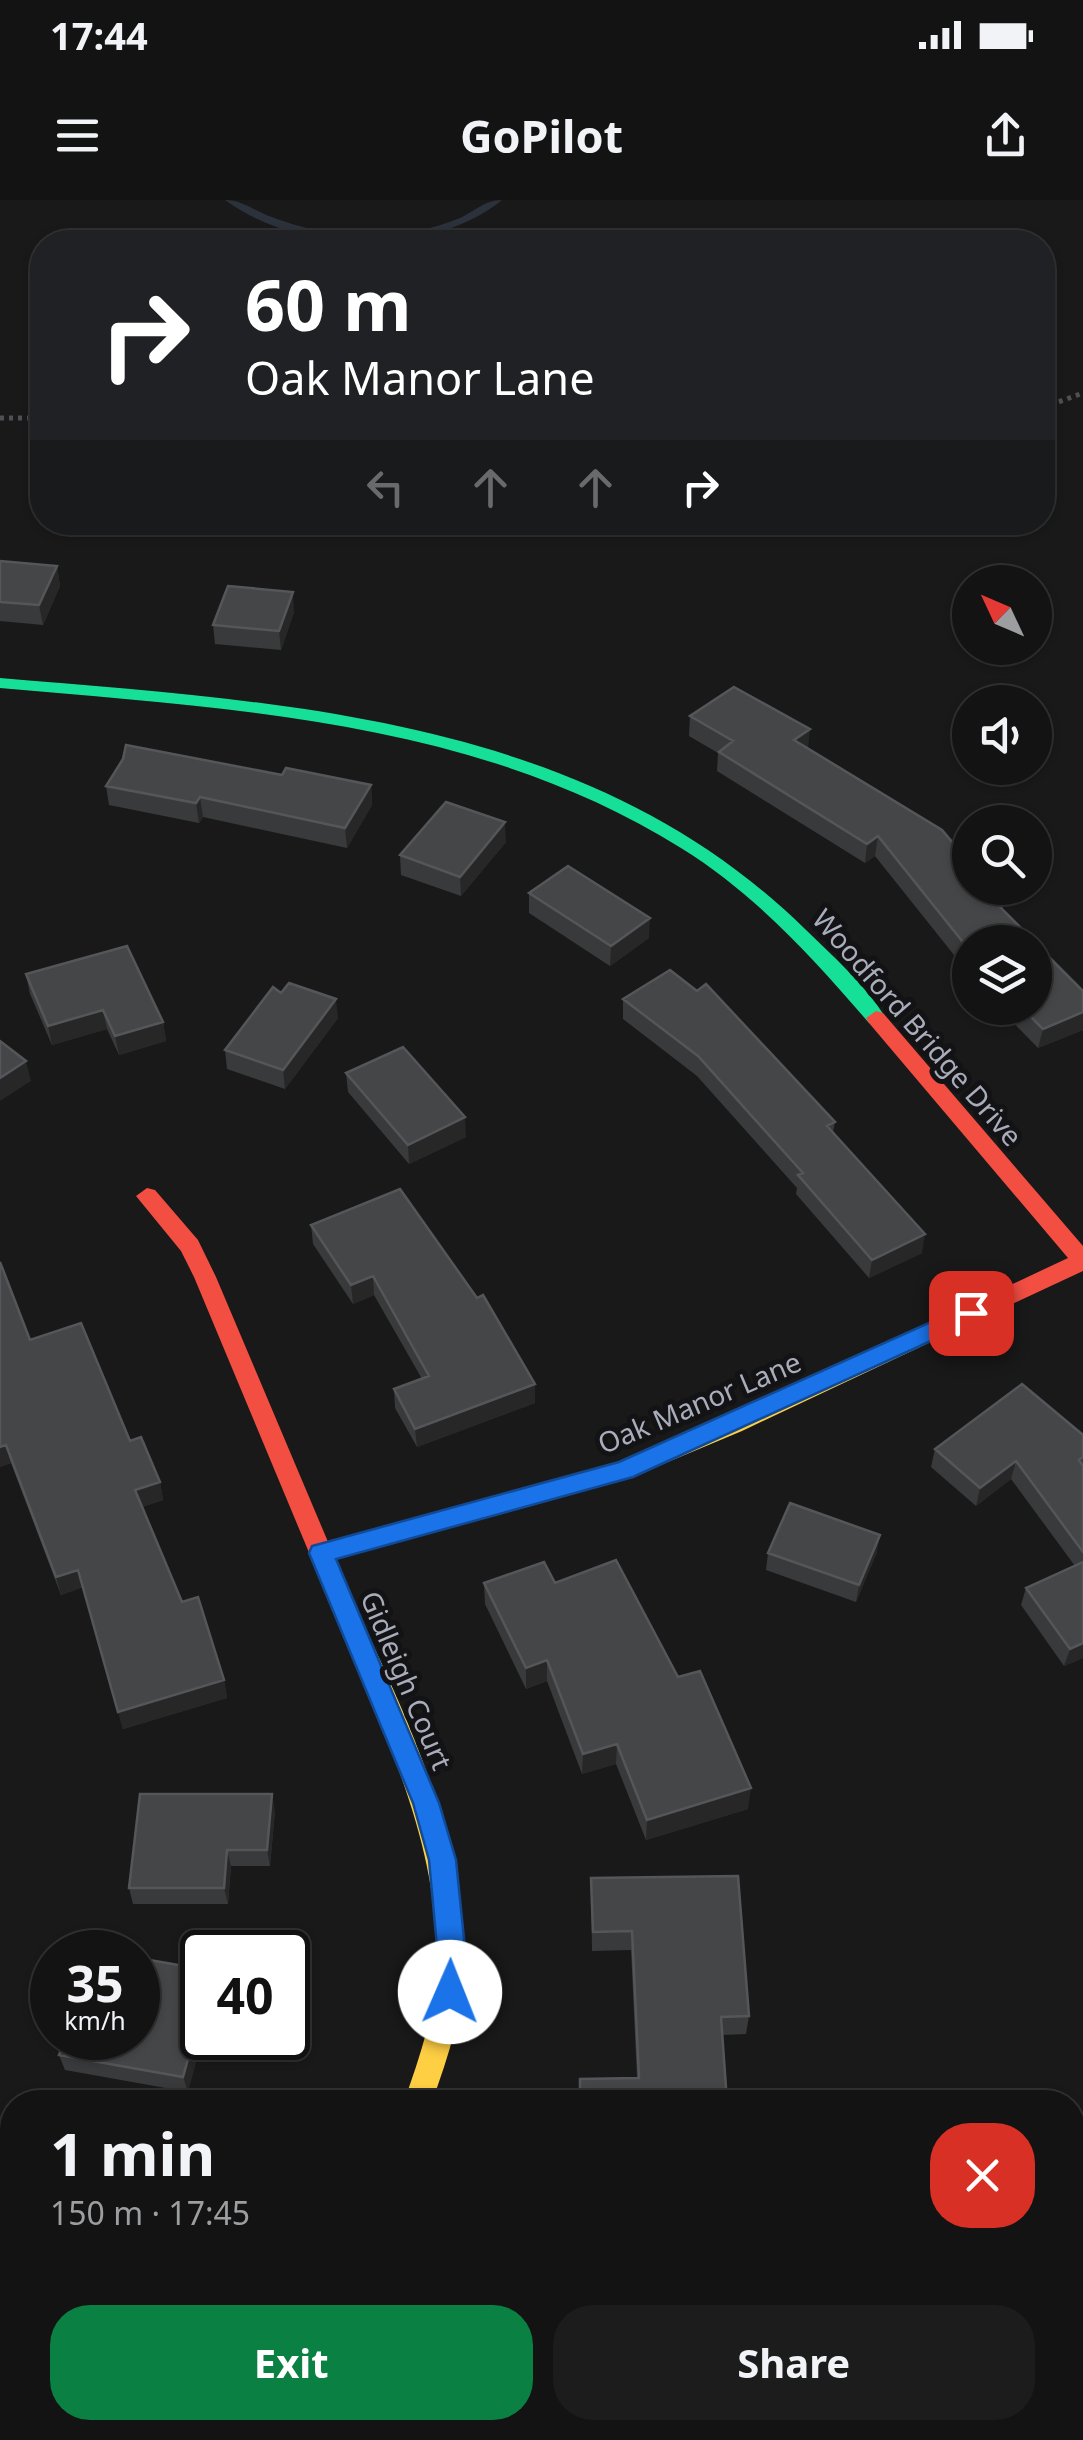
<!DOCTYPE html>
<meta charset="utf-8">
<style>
:root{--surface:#131313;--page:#1c1c1c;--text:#f1f3f6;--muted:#9d9ea0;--line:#323233;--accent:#0b8043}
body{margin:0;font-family:"Noto Sans",sans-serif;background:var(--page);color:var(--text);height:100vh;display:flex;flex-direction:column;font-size:38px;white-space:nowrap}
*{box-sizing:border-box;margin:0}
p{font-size:32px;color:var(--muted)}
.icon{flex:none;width:55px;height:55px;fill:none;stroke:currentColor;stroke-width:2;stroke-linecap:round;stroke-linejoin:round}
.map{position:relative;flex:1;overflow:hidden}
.sheet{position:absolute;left:0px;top:1890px;width:1085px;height:350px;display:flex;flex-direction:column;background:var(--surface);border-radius:40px 40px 0 0;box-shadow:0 2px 8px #0004,0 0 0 2px var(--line)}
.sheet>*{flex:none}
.guide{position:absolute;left:30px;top:30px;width:1025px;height:305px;border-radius:40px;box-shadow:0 2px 8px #0004,0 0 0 2px var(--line);background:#202124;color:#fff;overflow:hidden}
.needle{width:65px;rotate:314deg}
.buttons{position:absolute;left:952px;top:365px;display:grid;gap:20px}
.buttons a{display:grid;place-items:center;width:100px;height:100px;border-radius:50%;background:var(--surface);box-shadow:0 2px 8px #0004,0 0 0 2px var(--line);font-size:50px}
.speed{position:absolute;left:30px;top:1730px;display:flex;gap:20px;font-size:50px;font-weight:700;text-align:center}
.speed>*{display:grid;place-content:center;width:130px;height:130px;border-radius:50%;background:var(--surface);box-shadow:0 2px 8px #0004,0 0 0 2px var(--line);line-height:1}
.speed small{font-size:25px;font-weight:400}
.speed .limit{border:5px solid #111;border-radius:15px;background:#fff;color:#111}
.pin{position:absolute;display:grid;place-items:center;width:85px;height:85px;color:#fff;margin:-42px;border-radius:20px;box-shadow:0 5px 15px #0006}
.me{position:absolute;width:110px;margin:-55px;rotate:1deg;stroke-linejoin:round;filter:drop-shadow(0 0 8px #0008)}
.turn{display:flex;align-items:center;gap:35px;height:210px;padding:0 50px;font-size:45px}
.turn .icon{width:130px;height:130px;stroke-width:2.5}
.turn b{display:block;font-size:70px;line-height:85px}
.lanes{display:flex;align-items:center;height:95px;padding:0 50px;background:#0003;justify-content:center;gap:50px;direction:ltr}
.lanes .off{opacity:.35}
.round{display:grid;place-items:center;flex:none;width:105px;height:105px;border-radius:40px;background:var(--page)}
.head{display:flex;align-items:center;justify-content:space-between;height:170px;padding:0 50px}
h1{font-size:60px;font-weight:700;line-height:75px}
.cta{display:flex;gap:20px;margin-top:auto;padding:20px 50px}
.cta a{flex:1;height:115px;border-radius:40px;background:var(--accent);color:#fff;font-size:40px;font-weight:700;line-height:115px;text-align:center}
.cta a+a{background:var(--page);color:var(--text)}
.status{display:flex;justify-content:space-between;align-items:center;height:70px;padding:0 50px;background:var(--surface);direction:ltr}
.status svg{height:28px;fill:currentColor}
header{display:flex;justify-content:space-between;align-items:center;height:130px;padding:0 50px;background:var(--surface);font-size:45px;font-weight:700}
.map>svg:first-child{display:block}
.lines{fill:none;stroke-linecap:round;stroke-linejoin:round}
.stream{fill:#2b323c;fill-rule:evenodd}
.path{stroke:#4f4f54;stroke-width:5;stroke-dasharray:4 5;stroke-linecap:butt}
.fast{fill:#16e098;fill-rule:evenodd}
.slow{fill:#ffcf43;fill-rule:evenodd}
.jam{fill:#f24e42;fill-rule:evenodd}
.wall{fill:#393a3b}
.shaded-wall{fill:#272727}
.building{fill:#454648;stroke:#55565a;stroke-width:2.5}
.route{fill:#1a73e8;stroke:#114b97;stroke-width:2.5}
.labels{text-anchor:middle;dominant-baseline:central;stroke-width:10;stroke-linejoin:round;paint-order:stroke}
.street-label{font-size:28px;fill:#a9adbb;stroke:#131315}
</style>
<div class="status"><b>17:44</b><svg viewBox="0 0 49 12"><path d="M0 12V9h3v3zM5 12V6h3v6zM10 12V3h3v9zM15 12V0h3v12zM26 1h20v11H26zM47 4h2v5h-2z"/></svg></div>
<header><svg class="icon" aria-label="menu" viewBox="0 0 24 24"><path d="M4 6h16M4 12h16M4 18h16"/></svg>GoPilot<svg class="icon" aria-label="share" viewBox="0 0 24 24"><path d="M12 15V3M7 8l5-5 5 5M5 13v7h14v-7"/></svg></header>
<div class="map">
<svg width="1083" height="2240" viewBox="0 0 1083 2240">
<rect width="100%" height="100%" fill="#191919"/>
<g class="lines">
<!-- stream -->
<path class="stream" d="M 225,0 C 242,0 253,10 269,16 C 300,28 334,36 368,36 C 400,36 430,30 460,18 C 475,11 485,0 502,0 C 431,58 298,54 225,0 Z"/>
<!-- path -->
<path class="path" d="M 1042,208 L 1083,193
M 0,218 L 42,218"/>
<!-- fast -->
<path class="fast" d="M 0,478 C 285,502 589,517 805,729 C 833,756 865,785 886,818 L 876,825 L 869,823 C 813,758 754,693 681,648 C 477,520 233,509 0,488 Z
M 527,1287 L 535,1290 L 539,1297 L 535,1304 L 527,1307 L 321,1363 L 312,1360 L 309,1353 L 312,1346 L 321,1343 Z"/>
<!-- slow -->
<path class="slow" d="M 946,1116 L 954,1119 L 957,1125 L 954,1131 L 742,1231 L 632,1277 L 527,1307 L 519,1304 L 515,1297 L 519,1290 L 619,1262 L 726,1217 Z
M 355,1423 L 364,1426 C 415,1533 469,1656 463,1777 C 461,1820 446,1862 432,1902 L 404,1902 C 418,1861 433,1820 436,1777 C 443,1656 389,1543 343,1434 L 346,1426 Z"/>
<!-- jam -->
<path class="jam" d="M 876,811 L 883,813 L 1083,1046 L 1083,1071 L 954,1131 L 938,1131 L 935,1125 L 938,1119 L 1068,1058 L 869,823 L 866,818 Z
M 147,988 L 155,990 L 198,1040 L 216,1077 L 367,1434 L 364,1442 L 355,1445 L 346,1442 L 343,1434 L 194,1077 L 181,1051 L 136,996 Z"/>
</g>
<!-- wall -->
<path class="wall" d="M 0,361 L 57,366 L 60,386 L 43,425 L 0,421 Z
M 294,412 L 281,450 L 215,444 L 213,425 Z
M 690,516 L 808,549 L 1004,702 L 1002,710 L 970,742 L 970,775 L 875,656 L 865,663 L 717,571 L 718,553 L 689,536 Z
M 282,575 L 371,585 L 372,605 L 347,648 L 203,617 L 199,623 L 109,605 L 106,586 Z
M 506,642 L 461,696 L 401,675 L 400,655 Z
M 529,693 L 649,738 L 610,766 L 529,713 Z
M 26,774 L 163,822 L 166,841 L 119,855 L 107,829 L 52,845 L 30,794 Z
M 1083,791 L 1083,830 L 1038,848 L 999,808 L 1035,808 Z
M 281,793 L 338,818 L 285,889 L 227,869 L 225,850 Z
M 623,799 L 835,922 L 833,932 L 922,1053 L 869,1078 L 796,994 L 797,988 L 697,876 L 623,819 Z
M 346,873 L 466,937 L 409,964 L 348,892 Z
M 311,1025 L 535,1184 L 535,1203 L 417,1247 L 395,1208 L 394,1189 L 422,1179 L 374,1095 L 353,1104 L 313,1044 Z
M 0,1062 L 30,1140 L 130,1241 L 160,1282 L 163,1300 L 142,1307 L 182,1402 L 224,1480 L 227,1498 L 123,1529 L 83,1387 L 61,1395 L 11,1263 L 0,1267 Z
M 1083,1235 L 1083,1458 L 1064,1466 L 1021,1405 L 1026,1388 L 1075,1366 L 1011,1279 L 976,1306 L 931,1267 L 935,1249 Z
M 877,1352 L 856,1402 L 766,1370 L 768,1353 Z
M 484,1383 L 555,1383 L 748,1609 L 646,1640 L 616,1564 L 582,1574 L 547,1481 L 526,1489 L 485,1404 Z
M 275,1611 L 270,1666 L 231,1666 L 228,1704 L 133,1704 L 129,1688 Z
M 591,1678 L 749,1816 L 746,1834 L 722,1835 L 727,1902 L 579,1902 L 580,1879 L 637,1878 L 631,1750 L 592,1751 Z
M 202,1769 L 188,1892 L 65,1870 L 59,1855 Z
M 613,2228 L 709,2228 L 702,2240 L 631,2240 Z"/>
<!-- shaded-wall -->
<path class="shaded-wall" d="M 57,366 L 60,386 L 43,425 L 39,405 Z
M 293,392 L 294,412 L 281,450 L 279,431 Z
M 810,529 L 808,549 L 794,540 Z
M 371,585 L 372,605 L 347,648 L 345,628 Z
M 200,597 L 203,617 L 199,623 L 196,603 Z
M 505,622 L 506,642 L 461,696 L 460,677 Z
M 878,636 L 875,656 L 865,663 L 867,644 Z
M 650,718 L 649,738 L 610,766 L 611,746 Z
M 336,799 L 338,818 L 285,889 L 283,870 Z
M 103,810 L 107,829 L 52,845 L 48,826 Z
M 1083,812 L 1083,830 L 1038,848 L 1043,829 Z
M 163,822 L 166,841 L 119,855 L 115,836 Z
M 26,861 L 31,881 L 0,901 L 0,878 Z
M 465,917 L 466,937 L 409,964 L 408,945 Z
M 925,1034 L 922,1053 L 869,1078 L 872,1060 Z
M 373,1076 L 374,1095 L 353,1104 L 351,1085 Z
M 535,1184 L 535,1203 L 417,1247 L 415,1229 Z
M 6,1245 L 11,1263 L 0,1267 L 0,1247 Z
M 1016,1261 L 1011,1279 L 976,1306 L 980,1288 Z
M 160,1282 L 163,1300 L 139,1308 L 135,1290 Z
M 880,1335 L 877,1352 L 856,1402 L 859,1385 Z
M 78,1370 L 83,1387 L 61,1395 L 56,1377 Z
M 1083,1443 L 1083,1458 L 1064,1466 L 1070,1449 Z
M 547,1460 L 547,1481 L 526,1489 L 526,1468 Z
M 224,1480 L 227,1498 L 123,1529 L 118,1512 Z
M 617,1544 L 616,1564 L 582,1574 L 583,1554 Z
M 751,1588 L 748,1609 L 646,1640 L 647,1620 Z
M 272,1594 L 275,1611 L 270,1666 L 267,1650 Z
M 227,1650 L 231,1666 L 228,1704 L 224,1688 Z
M 202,1809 L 203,1838 L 188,1892 L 183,1877 Z
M 704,2228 L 709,2228 L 702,2240 L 697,2240 Z"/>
<!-- building -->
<path class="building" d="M 0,361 L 57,366 L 39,405 L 0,402 Z
M 228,386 L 293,392 L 279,431 L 213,425 Z
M 734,487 L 810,529 L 794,540 L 942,630 L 970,663 L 970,688 L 991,688 L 1004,702 L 997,704 L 1035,742 L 970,742 L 970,751 L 878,636 L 867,644 L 719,552 L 733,541 L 690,516 Z
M 126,545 L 282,575 L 286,568 L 371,585 L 345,628 L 200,597 L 196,603 L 106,586 L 123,559 Z
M 446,602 L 505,622 L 460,677 L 400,655 Z
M 568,666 L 650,718 L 611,746 L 529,693 Z
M 1035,743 L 1083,791 L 1083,812 L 1043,829 L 1022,808 L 1035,808 Z
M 127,746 L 163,822 L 115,836 L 103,810 L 48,826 L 26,774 Z
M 670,770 L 697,791 L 706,784 L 835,922 L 827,926 L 925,1034 L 872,1060 L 798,975 L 803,973 L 698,856 L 623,799 Z
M 289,783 L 336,799 L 283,870 L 225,850 L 273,787 L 281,793 Z
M 0,841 L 26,861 L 0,878 Z
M 403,847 L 465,917 L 408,945 L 346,873 Z
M 400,989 L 477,1098 L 483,1095 L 535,1184 L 415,1229 L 394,1189 L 429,1176 L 373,1076 L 351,1085 L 311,1025 Z
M 0,1062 L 30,1140 L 81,1123 L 130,1241 L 141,1237 L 160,1282 L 135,1290 L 182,1402 L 198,1397 L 224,1480 L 118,1512 L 78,1370 L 56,1377 L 6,1245 L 0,1247 Z
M 1022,1184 L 1083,1235 L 1083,1257 L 1079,1260 L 1083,1266 L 1083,1352 L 1016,1261 L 980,1288 L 935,1249 Z
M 790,1303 L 880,1335 L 859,1385 L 768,1353 Z
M 616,1360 L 678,1477 L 700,1471 L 751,1588 L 647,1620 L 617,1544 L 583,1554 L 547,1460 L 526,1468 L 484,1383 L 544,1362 L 555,1383 Z
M 1083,1362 L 1083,1443 L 1070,1449 L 1026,1388 Z
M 140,1594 L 272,1594 L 267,1650 L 227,1650 L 224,1688 L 129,1688 Z
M 738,1676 L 749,1816 L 721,1817 L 727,1902 L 580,1902 L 580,1879 L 639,1878 L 632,1731 L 593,1732 L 591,1678 Z
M 138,1758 L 202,1769 L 202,1809 L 183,1877 L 59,1855 L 65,1838 L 138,1838 Z
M 58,2228 L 160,2228 L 171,2240 L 61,2240 L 65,2236 Z
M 630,2228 L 704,2228 L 697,2240 L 648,2240 Z"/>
<!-- route -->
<path class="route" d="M 971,1104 L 979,1107 L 983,1113 L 979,1119 L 633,1277 L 336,1359 L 439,1603 L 456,1660 L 466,1758 L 460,1801 L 450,1805 L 440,1801 L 436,1792 L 438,1758 L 429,1660 L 413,1603 L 309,1353 L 312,1346 L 619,1262 Z"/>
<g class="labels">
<!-- street labels -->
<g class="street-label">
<text transform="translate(918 827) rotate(49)">Woodford Bridge Drive</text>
<text transform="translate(699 1202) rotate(-23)">Oak Manor Lane</text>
<text transform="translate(407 1480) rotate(67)">Gidleigh Court</text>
</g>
</g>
</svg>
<div class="buttons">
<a><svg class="needle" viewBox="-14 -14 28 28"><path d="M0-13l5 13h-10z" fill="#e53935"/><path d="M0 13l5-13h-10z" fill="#9d9ea0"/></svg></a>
<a><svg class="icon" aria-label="sound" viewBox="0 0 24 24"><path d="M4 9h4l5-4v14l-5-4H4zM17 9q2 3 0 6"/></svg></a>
<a><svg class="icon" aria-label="search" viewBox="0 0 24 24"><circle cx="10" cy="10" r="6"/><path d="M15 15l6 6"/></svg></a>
<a><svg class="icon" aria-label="layers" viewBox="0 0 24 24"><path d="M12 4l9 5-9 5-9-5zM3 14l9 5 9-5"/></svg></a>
</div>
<div class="speed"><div>35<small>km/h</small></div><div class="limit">40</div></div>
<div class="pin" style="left:971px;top:1113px;background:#d93025"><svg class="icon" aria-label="arrive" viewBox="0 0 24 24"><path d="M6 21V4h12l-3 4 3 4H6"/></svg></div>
<svg class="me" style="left:450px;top:1792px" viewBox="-20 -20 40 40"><circle r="19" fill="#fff"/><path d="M0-13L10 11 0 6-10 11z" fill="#1a73e8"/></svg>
<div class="guide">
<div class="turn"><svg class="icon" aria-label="right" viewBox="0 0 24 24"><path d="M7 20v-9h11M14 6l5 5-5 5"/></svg><div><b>60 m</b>Oak Manor Lane</div></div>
<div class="lanes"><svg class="icon off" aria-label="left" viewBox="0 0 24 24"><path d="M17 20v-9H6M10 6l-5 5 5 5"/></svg><svg class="icon off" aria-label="ahead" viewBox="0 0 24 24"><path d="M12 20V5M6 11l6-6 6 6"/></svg><svg class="icon off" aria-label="ahead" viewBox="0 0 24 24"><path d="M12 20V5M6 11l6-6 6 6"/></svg><svg class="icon" aria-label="right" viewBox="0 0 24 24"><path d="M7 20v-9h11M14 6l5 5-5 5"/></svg></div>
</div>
<section class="sheet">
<div class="head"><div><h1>1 min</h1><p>150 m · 17:45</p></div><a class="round" style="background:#d93025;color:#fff"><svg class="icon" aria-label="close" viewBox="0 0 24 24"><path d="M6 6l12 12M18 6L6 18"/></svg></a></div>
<div class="cta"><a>Exit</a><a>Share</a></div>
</section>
</div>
